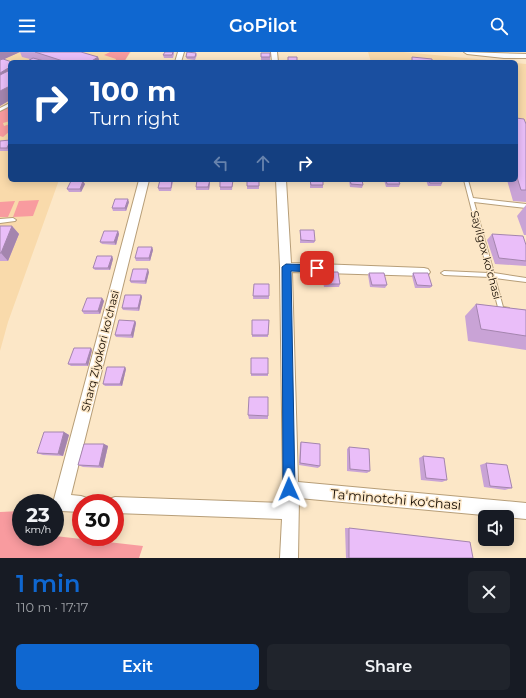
<!DOCTYPE html>
<meta charset="utf-8">
<style>
:root{--surface:#171b24;--page:#20242c;--text:#f1f3f6;--muted:#9ea1a6;--accent:#0f67d0}
body{margin:0;font-family:Montserrat,sans-serif;background:var(--page);color:var(--text);height:100vh;display:flex;flex-direction:column;font-size:15px;white-space:nowrap}
*{box-sizing:border-box;margin:0}
p{font-size:13px;color:var(--muted)}
.icon{flex:none;width:22px;height:22px;fill:none;stroke:currentColor;stroke-width:2;stroke-linecap:round;stroke-linejoin:round}
.map{position:relative;height:506px;overflow:hidden}
.drawer{display:flex;flex-direction:column;background:var(--surface);flex:1}
.drawer>*{flex:none}
.top-card{position:absolute;left:8px;top:8px;width:510px;height:122px;border-radius:6px;box-shadow:0 2px 10px #0003;background:#1a4fa0;color:#fff;overflow:hidden}
.fabs{position:absolute;left:478px;top:458px;display:grid;gap:8px}
.fabs a{display:grid;place-items:center;width:36px;height:36px;border-radius:6px;background:var(--surface);box-shadow:0 2px 10px #0003;font-size:20px}
.speed{position:absolute;left:12px;top:442px;display:flex;gap:8px;font-size:20px;font-weight:700;text-align:center}
.speed>*{display:grid;place-content:center;width:52px;height:52px;border-radius:50%;background:var(--surface);box-shadow:0 2px 10px #0003;line-height:1}
.speed small{font-size:10px;font-weight:400}
.speed .limit{border:6px solid #d22;background:#fff;color:#111}
.pin{position:absolute;display:grid;place-items:center;width:34px;height:34px;color:#fff;margin:-17px;border-radius:8px;box-shadow:0 2px 6px #0006}
.me{position:absolute;width:44px;margin:-22px;rotate:359deg;stroke-linejoin:round;filter:drop-shadow(0 0 3px #0008)}
.turn{display:flex;align-items:center;gap:14px;height:84px;padding:0 16px;font-size:18px}
.turn .icon{width:52px;height:52px;stroke-width:2.5}
.turn b{display:block;font-size:28px;line-height:34px}
.lanes{display:flex;align-items:center;height:38px;padding:0 16px;background:#0003;justify-content:center;gap:20px;direction:ltr}
.lanes .off{opacity:.35}
.round{display:grid;place-items:center;flex:none;width:42px;height:42px;border-radius:6px;background:var(--page)}
.headline{display:flex;align-items:center;justify-content:space-between;height:68px;padding:0 16px}
h1{font-size:24px;font-weight:600;line-height:30px;color:var(--accent)}
.primary-button{display:flex;gap:8px;margin-top:auto;padding:8px 16px}
.primary-button a{flex:1;height:46px;border-radius:6px;background:var(--accent);color:#fff;font-size:16px;font-weight:600;line-height:46px;text-align:center}
.primary-button a+a{background:var(--page);color:var(--text)}
header{display:flex;justify-content:space-between;align-items:center;height:52px;padding:0 16px;background:var(--accent);color:#fff;font-size:18px;font-weight:600}
.map>svg:first-child{display:block}
.built{fill:#f9daab}
.green{fill:#f89b9f}
.lines{fill:none;stroke-linecap:round;stroke-linejoin:round}
.service-casing{stroke:#b79e78;stroke-width:2}
.minor-casing{stroke:#b79e78;stroke-width:2}
.service{fill:#fff;fill-rule:evenodd}
.minor{fill:#fff;fill-rule:evenodd}
.wall{fill:#c9a3d6}
.shaded-wall{fill:#a485ae}
.building{fill:#eabef9;stroke:#a485ae}
.route{fill:#0f67d0;stroke:#0a4387}
.labels{text-anchor:middle;dominant-baseline:central;stroke-width:3;stroke-linejoin:round;paint-order:stroke}
.street-label{font-size:11px;fill:#130a01;stroke:#fce7c7}
.near-street-label{font-size:13px;fill:#130a01;stroke:#fce7c7}
</style>
<header><svg class="icon" aria-label="menu" viewBox="0 0 24 24"><path d="M4 6h16M4 12h16M4 18h16"/></svg>GoPilot<svg class="icon" aria-label="search" viewBox="0 0 24 24"><circle cx="10" cy="10" r="6"/><path d="M15 15l6 6"/></svg></header>
<div class="map">
<svg width="526" height="506" viewBox="0 0 526 506">
<rect width="100%" height="100%" fill="#fce7c7"/>
<!-- built -->
<path class="built" d="M 0,0 L 131,0 L 124,10 L 10,10 L 10,128 L 59,128 L 8,270 L 0,299 Z
M 368,0 L 403,0 L 508,10 L 371,10 Z
M 516,11 L 526,12 L 526,71 L 516,70 Z"/>
<!-- green -->
<path class="green" d="M 110,0 L 130,0 L 124,10 L 115,10 L 116,7 L 104,3 Z
M 10,54 L 10,69 L 3,71 L 4,74 L 10,72 L 10,79 L 3,85 L 0,84 L 0,60 Z
M 39,148 L 33,164 L 13,165 L 19,149 Z
M 15,149 L 8,165 L 0,165 L 0,150 Z
M 21,459 L 21,485 L 55,485 L 55,484 L 143,494 L 139,506 L 0,506 L 0,460 Z"/>
<g class="lines">
<!-- service casing -->
<g class="service-casing">
<path id="service" d="M 10,51 L 10,54 L 0,59 L 0,56 Z
M 464,128 L 468,128 L 473,146 L 526,152 L 526,156 L 474,150 L 494,221 L 526,226 L 526,230 L 495,226 L 503,255 L 509,256 L 510,258 L 509,260 L 507,261 L 499,259 L 490,225 L 444,223 L 441,221 L 444,219 L 488,221 Z
M 13,166 L 16,168 L 15,169 L 0,171 L 0,167 Z"/>
</g>
<!-- minor casing -->
<g class="minor-casing">
<path id="minor" d="M 178,0 L 184,0 L 181,10 L 175,10 Z
M 271,0 L 277,0 L 278,10 L 272,10 Z
M 464,0 L 526,2 L 526,6 L 504,6 L 467,2 Z
M 139,128 L 149,128 L 71,443 L 81,444 L 87,446 L 89,451 L 81,451 L 81,460 L 61,459 L 55,457 L 55,451 L 53,451 Z
M 276,128 L 286,128 L 291,211 L 424,216 L 428,217 L 430,220 L 428,223 L 424,224 L 292,220 L 298,430 L 526,451 L 526,467 L 299,446 L 298,506 L 280,506 L 282,467 L 115,461 L 115,451 L 108,451 L 109,447 L 115,445 L 283,451 L 281,437 L 283,433 L 280,215 Z"/>
</g>
<!-- service -->
<use href="#service" class="service"/>
<!-- minor -->
<use href="#minor" class="minor"/>
</g>
<!-- wall -->
<path class="wall" d="M 0,0 L 81,0 L 98,5 L 100,10 L 26,10 L 30,7 L 22,5 L 20,0 L 4,7 L 10,10 L 10,48 L 0,54 Z
M 165,0 L 174,0 L 174,2 L 173,6 L 164,6 L 163,3 Z
M 196,1 L 197,3 L 195,8 L 187,7 L 186,5 Z
M 261,1 L 270,1 L 270,8 L 261,8 Z
M 516,66 L 526,72 L 526,150 L 513,149 L 507,128 L 516,128 Z
M 10,88 L 9,99 L 0,99 L 0,89 Z
M 173,128 L 173,130 L 171,139 L 159,139 L 158,136 Z
M 233,128 L 232,138 L 220,138 L 220,135 Z
M 259,128 L 259,137 L 247,137 L 247,134 Z
M 310,128 L 323,128 L 323,136 L 310,136 Z
M 349,128 L 362,128 L 363,133 L 362,136 L 350,135 Z
M 384,128 L 398,128 L 400,132 L 399,135 L 386,135 Z
M 426,128 L 441,128 L 442,131 L 441,134 L 428,134 Z
M 210,130 L 209,138 L 196,138 L 196,135 Z
M 85,132 L 81,140 L 69,140 L 67,137 Z
M 129,150 L 126,159 L 113,159 L 112,156 Z
M 526,153 L 526,183 L 524,183 L 517,164 Z
M 0,174 L 12,174 L 19,182 L 8,209 L 0,209 Z
M 300,178 L 315,189 L 314,191 L 300,191 Z
M 118,179 L 119,182 L 116,193 L 102,192 L 100,190 Z
M 492,182 L 526,193 L 526,214 L 495,212 L 487,188 Z
M 152,195 L 153,198 L 150,209 L 136,209 L 135,206 Z
M 112,204 L 113,207 L 110,218 L 95,218 L 93,216 Z
M 149,220 L 146,232 L 131,231 L 130,229 Z
M 323,220 L 340,232 L 339,235 L 324,235 L 322,222 Z
M 369,221 L 387,233 L 385,236 L 370,235 L 368,223 Z
M 413,221 L 432,234 L 430,236 L 415,236 L 412,224 Z
M 254,232 L 269,232 L 269,247 L 253,247 Z
M 141,243 L 142,245 L 139,259 L 123,258 L 122,256 Z
M 102,246 L 104,249 L 100,262 L 84,262 L 82,259 Z
M 476,252 L 526,258 L 526,298 L 468,289 L 465,264 Z
M 252,268 L 269,268 L 268,285 L 252,285 Z
M 135,269 L 136,271 L 133,286 L 116,285 L 115,283 Z
M 92,298 L 88,314 L 71,314 L 68,312 Z
M 251,306 L 268,306 L 268,324 L 251,324 Z
M 126,317 L 122,334 L 105,334 L 103,332 Z
M 268,345 L 268,367 L 249,367 L 248,363 Z
M 64,380 L 69,383 L 63,404 L 43,403 L 37,401 Z
M 301,390 L 320,414 L 318,416 L 299,413 L 300,392 Z
M 104,392 L 108,394 L 103,416 L 83,415 L 78,413 Z
M 349,395 L 370,419 L 367,421 L 347,419 L 347,397 Z
M 423,404 L 447,428 L 442,430 L 421,428 L 419,406 Z
M 486,411 L 512,436 L 505,438 L 484,435 L 480,413 Z
M 345,476 L 349,476 L 473,506 L 346,506 Z"/>
<!-- shaded-wall -->
<path class="shaded-wall" d="M 0,0 L 20,0 L 0,9 Z
M 98,5 L 100,10 L 90,10 Z
M 10,15 L 10,23 L 0,28 L 0,21 Z
M 10,34 L 10,48 L 0,54 L 0,39 Z
M 10,89 L 10,96 L 9,99 L 7,96 Z
M 210,128 L 210,130 L 209,138 L 208,135 Z
M 83,129 L 85,132 L 81,140 L 80,137 Z
M 128,147 L 129,150 L 126,159 L 125,156 Z
M 12,174 L 19,182 L 8,209 L 1,201 Z
M 118,179 L 119,182 L 116,193 L 114,190 Z
M 152,195 L 153,198 L 150,209 L 149,206 Z
M 112,204 L 113,207 L 110,218 L 108,216 Z
M 148,217 L 149,220 L 146,232 L 145,229 Z
M 141,243 L 142,245 L 139,259 L 138,256 Z
M 102,246 L 104,249 L 100,262 L 98,259 Z
M 135,269 L 136,271 L 133,286 L 131,283 Z
M 91,296 L 92,298 L 88,314 L 86,312 Z
M 125,315 L 126,317 L 122,334 L 120,332 Z
M 64,380 L 69,383 L 63,404 L 58,402 Z
M 104,392 L 108,394 L 103,416 L 99,414 Z"/>
<!-- building -->
<path class="building" d="M 35,0 L 81,0 L 98,5 L 90,10 L 66,10 Z
M 165,0 L 173,0 L 172,3 L 163,3 Z
M 187,0 L 196,1 L 195,5 L 186,5 Z
M 261,1 L 270,1 L 270,5 L 261,5 Z
M 288,5 L 297,5 L 297,9 L 288,9 Z
M 412,5 L 432,7 L 432,10 L 412,10 Z
M 33,6 L 48,10 L 26,10 Z
M 3,7 L 12,10 L 10,10 L 10,15 L 0,21 L 0,8 Z
M 10,18 L 10,34 L 0,39 L 0,23 Z
M 516,66 L 524,67 L 526,72 L 526,138 L 521,138 L 516,122 Z
M 10,88 L 10,89 L 7,96 L 0,96 L 0,89 Z
M 160,128 L 172,128 L 171,136 L 158,136 Z
M 197,128 L 210,128 L 208,135 L 196,135 Z
M 220,128 L 233,128 L 232,135 L 220,135 Z
M 247,128 L 259,128 L 259,134 L 247,134 Z
M 310,128 L 323,128 L 323,133 L 311,133 Z
M 350,128 L 362,128 L 363,133 L 351,132 Z
M 386,128 L 398,128 L 400,132 L 387,132 Z
M 428,128 L 441,128 L 442,131 L 430,131 Z
M 71,129 L 83,129 L 80,137 L 67,137 Z
M 115,147 L 128,147 L 125,156 L 112,156 Z
M 0,174 L 12,174 L 1,201 L 0,201 Z
M 300,178 L 314,178 L 315,189 L 301,188 Z
M 104,179 L 118,179 L 114,190 L 100,190 Z
M 492,182 L 523,184 L 526,193 L 526,209 L 499,206 Z
M 138,195 L 152,195 L 149,206 L 135,206 Z
M 97,204 L 112,204 L 108,216 L 93,216 Z
M 133,217 L 148,217 L 145,229 L 130,229 Z
M 323,220 L 338,220 L 340,232 L 324,232 Z
M 369,221 L 384,221 L 387,233 L 372,233 Z
M 413,221 L 428,221 L 432,234 L 417,233 Z
M 254,232 L 269,232 L 269,244 L 253,244 Z
M 125,243 L 141,243 L 138,256 L 122,256 Z
M 87,246 L 102,246 L 98,259 L 82,259 Z
M 476,252 L 526,258 L 526,284 L 481,277 Z
M 119,268 L 135,269 L 131,283 L 115,283 Z
M 252,268 L 269,268 L 268,283 L 252,283 Z
M 74,296 L 91,296 L 86,312 L 68,312 Z
M 251,306 L 268,306 L 268,322 L 251,322 Z
M 107,315 L 125,315 L 120,332 L 103,332 Z
M 249,345 L 268,345 L 268,364 L 248,363 Z
M 44,380 L 64,380 L 58,402 L 37,401 Z
M 301,390 L 320,392 L 320,414 L 300,411 Z
M 84,392 L 104,392 L 99,414 L 78,413 Z
M 349,395 L 369,397 L 370,419 L 350,417 Z
M 423,404 L 444,406 L 447,428 L 426,426 Z
M 486,411 L 507,413 L 512,436 L 490,434 Z
M 349,476 L 470,490 L 473,506 L 349,506 Z"/>
<!-- route -->
<path class="route" d="M 286,212 L 317,213 L 321,216 L 317,220 L 291,219 L 295,437 L 293,441 L 289,443 L 285,441 L 283,437 L 282,215 Z"/>
<g class="labels">
<!-- street labels -->
<g class="street-label">
<text transform="translate(486 203) rotate(75)">Sayilgox ko'chasi</text>
<text transform="translate(100 299) rotate(-76)">Sharq Ziyokori ko'chasi</text>
</g>
<!-- near-street labels -->
<g class="near-street-label">
<text transform="translate(396 447) rotate(5)">Ta'minotchi ko'chasi</text>
</g>
</g>
</svg>
<div class="fabs">
<a><svg class="icon" aria-label="sound" viewBox="0 0 24 24"><path d="M4 9h4l5-4v14l-5-4H4zM17 9q2 3 0 6"/></svg></a>
</div>
<div class="speed"><div>23<small>km/h</small></div><div class="limit">30</div></div>
<div class="pin" style="left:317px;top:216px;background:#d93025"><svg class="icon" aria-label="arrive" viewBox="0 0 24 24"><path d="M6 21V4h12l-3 4 3 4H6"/></svg></div>
<svg class="me" style="left:289px;top:437px" viewBox="-20 -20 40 40"><path d="M0-17L14 15 0 8-14 15z" fill="#0f67d0" stroke="#fff" stroke-width="4"/></svg>
<div class="top-card">
<div class="turn"><svg class="icon" aria-label="right" viewBox="0 0 24 24"><path d="M7 20v-9h11M14 6l5 5-5 5"/></svg><div><b>100 m</b>Turn right</div></div>
<div class="lanes"><svg class="icon off" aria-label="left" viewBox="0 0 24 24"><path d="M17 20v-9H6M10 6l-5 5 5 5"/></svg><svg class="icon off" aria-label="ahead" viewBox="0 0 24 24"><path d="M12 20V5M6 11l6-6 6 6"/></svg><svg class="icon" aria-label="right" viewBox="0 0 24 24"><path d="M7 20v-9h11M14 6l5 5-5 5"/></svg></div>
</div>
</div>
<section class="drawer">
<div class="headline"><div><h1>1 min</h1><p>110 m · 17:17</p></div><a class="round"><svg class="icon" aria-label="close" viewBox="0 0 24 24"><path d="M6 6l12 12M18 6L6 18"/></svg></a></div>
<div class="primary-button"><a>Exit</a><a>Share</a></div>
</section>
